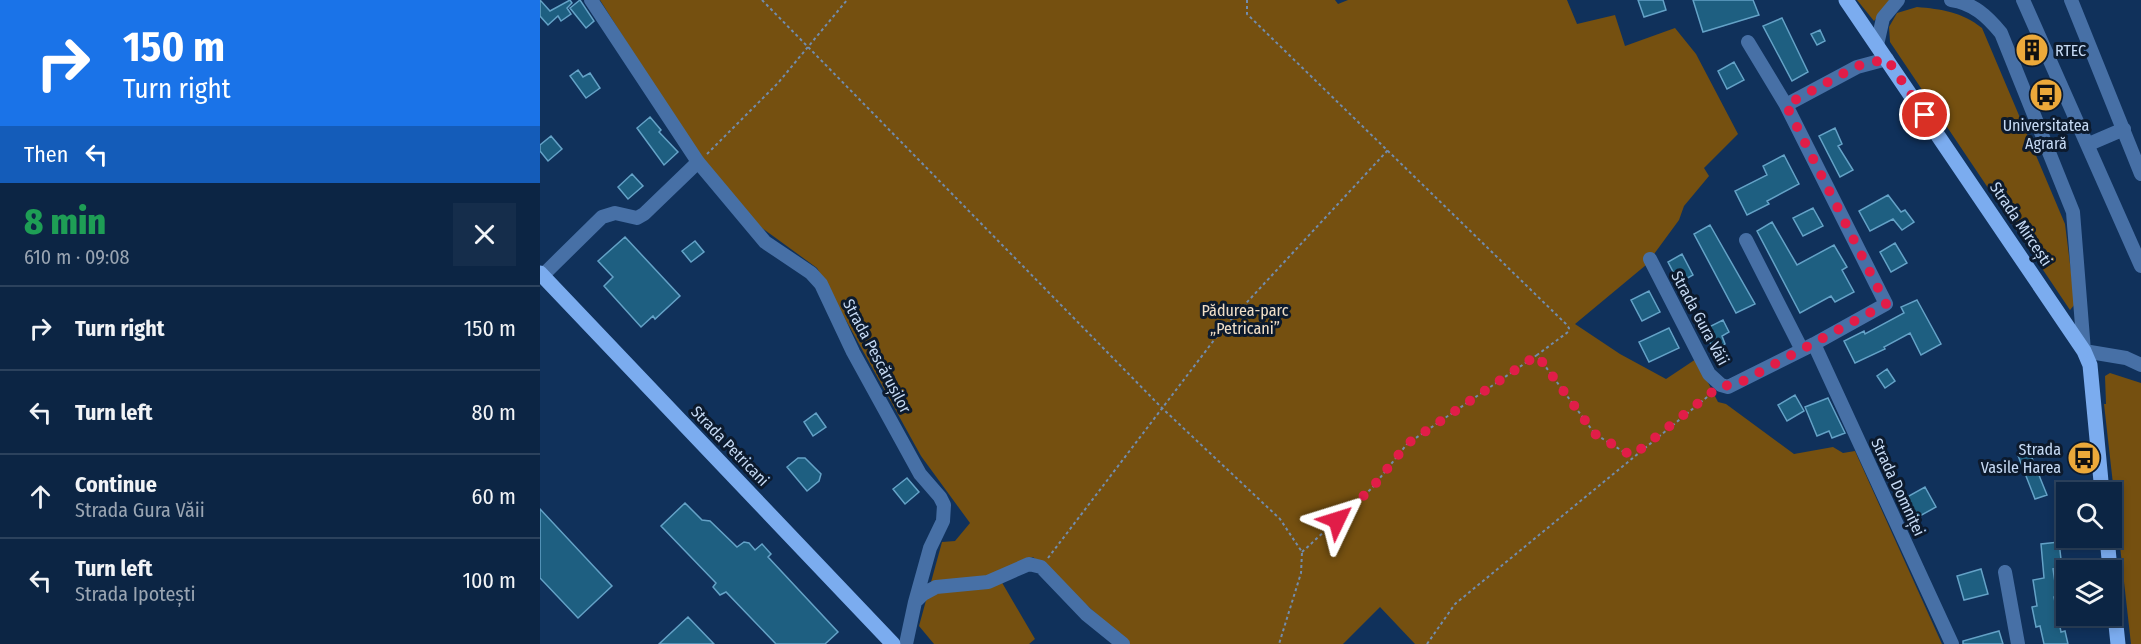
<!DOCTYPE html>
<meta charset="utf-8">
<style>
:root{--surface:#0c2544;--page:#152d4b;--text:#f1f3f6;--muted:#9aa5b2;--line:#2c425d}
body{margin:0;font-family:"Fira Sans Condensed",sans-serif;background:var(--page);color:var(--text);height:100vh;display:flex;flex-direction:column;font-size:22px;white-space:nowrap}
*{box-sizing:border-box;margin:0}
p{font-size:20px;color:var(--muted)}
.icon{flex:none;width:33px;height:33px;fill:none;stroke:currentColor;stroke-width:2;stroke-linecap:round;stroke-linejoin:round}
.map{position:relative;flex:1;overflow:hidden}
.panel{display:flex;flex-direction:column;background:var(--surface);width:540px}
.panel>*{flex:none}
.top-card{background:#1a73e8;color:#fff;overflow:hidden}
.controls{position:absolute;left:1516px;top:482px;display:grid;gap:12px}
.controls a{display:grid;place-items:center;width:66px;height:66px;border-radius:0px;background:var(--surface);box-shadow:0 3px 9px #0003,0 0 0 2px var(--line);font-size:30px}
.pin{position:absolute;display:grid;place-items:center;width:51px;height:51px;color:#fff;margin:-26px;border:3px solid #fff;border-radius:50%;box-shadow:0 2px 6px #0007}
.me{position:absolute;width:66px;margin:-33px;rotate:49deg;stroke-linejoin:round;filter:drop-shadow(0 0 4px #0008)}
.turn{display:flex;align-items:center;gap:21px;height:126px;padding:0 24px;font-size:27px}
.turn .icon{width:78px;height:78px;stroke-width:2.5}
.turn b{display:block;font-size:42px;line-height:51px}
.then{display:flex;align-items:center;height:57px;padding:0 24px;background:#0003;gap:12px;font-size:22px}
.round{display:grid;place-items:center;flex:none;width:63px;height:63px;border-radius:0px;background:var(--page)}
.head{display:flex;align-items:center;justify-content:space-between;height:102px;padding:0 24px}
h1{font-size:36px;font-weight:800;line-height:45px;color:#1e9e55}
ul{padding:0;list-style:none}
li{display:flex;align-items:center;gap:18px;height:84px;padding:0 24px;border-top:2px solid var(--line)}
li div{flex:1}
li b{display:block;font-size:22px}
li em{font-style:normal}
main{display:flex;flex:1;min-height:0}
.map>svg:first-child{display:block}
.green{fill:#755010}
.building{fill:#1e5f81;stroke:#64a2c7;stroke-width:1.5}
.lines{fill:none;stroke-linecap:round;stroke-linejoin:round}
.path{stroke:#728cad;stroke-width:2;stroke-dasharray:3 3;stroke-linecap:butt}
.minor{stroke:#4770a6;stroke-width:14}
.major{stroke:#7bacef;stroke-width:15}
.route{stroke:#e11d48;stroke-width:10;stroke-dasharray:0 18}
.labels{text-anchor:middle;dominant-baseline:central;stroke-width:6;stroke-linejoin:round;paint-order:stroke}
.poi-label{font-size:16px;fill:#c6daf4;stroke:#0c1a2d;text-anchor:start}
.street-label{font-size:16px;fill:#c6daf4;stroke:#0c1a2d}
.park-label{font-size:16px;fill:#f1dfc7;stroke:#0c1a2d}
</style>
<main>
<section class="panel">
<div class="top-card">
<div class="turn"><svg class="icon" aria-label="right" viewBox="0 0 24 24"><path d="M7 20v-9h11M14 6l5 5-5 5"/></svg><div><b>150 m</b>Turn right</div></div>
<div class="then">Then<svg class="icon" aria-label="left" viewBox="0 0 24 24"><path d="M17 20v-9H6M10 6l-5 5 5 5"/></svg></div>
</div>
<div class="head"><div><h1>8 min</h1><p>610 m · 09:08</p></div><a class="round"><svg class="icon" aria-label="close" viewBox="0 0 24 24"><path d="M6 6l12 12M18 6L6 18"/></svg></a></div>
<ul>
<li><svg class="icon" aria-label="right" viewBox="0 0 24 24"><path d="M7 20v-9h11M14 6l5 5-5 5"/></svg><div><b>Turn right</b></div><em>150 m</em></li>
<li><svg class="icon" aria-label="left" viewBox="0 0 24 24"><path d="M17 20v-9H6M10 6l-5 5 5 5"/></svg><div><b>Turn left</b></div><em>80 m</em></li>
<li><svg class="icon" aria-label="ahead" viewBox="0 0 24 24"><path d="M12 20V5M6 11l6-6 6 6"/></svg><div><b>Continue</b><p>Strada Gura Văii</p></div><em>60 m</em></li>
<li><svg class="icon" aria-label="left" viewBox="0 0 24 24"><path d="M17 20v-9H6M10 6l-5 5 5 5"/></svg><div><b>Turn left</b><p>Strada Ipotești</p></div><em>100 m</em></li>
</ul>
</section>
<div class="map">
<svg width="1601" height="644" viewBox="0 0 1601 644">
<rect width="100%" height="100%" fill="#10315b"/>
<!-- green -->
<path class="green" d="M 60,0 L 795,0 L 798,4 L 808,0 L 1027,0 L 1037,24 L 1075,15 L 1085,46 L 1135,28 L 1156,54 L 1198,134 L 1164,168 L 1169,176 L 1144,206 L 1139,220 L 1106,265 L 1035,324 L 1080,354 L 1126,379 L 1156,359 L 1178,402 L 1186,404 L 1254,454 L 1293,447 L 1303,453 L 1315,451 L 1402,644 L 875,644 L 840,607 L 803,644 L 590,644 L 493,557 L 457,574 L 495,639 L 489,644 L 394,644 L 379,626 L 402,542 L 415,541 L 430,523 L 381,456 L 277,268 L 211,220 L 162,162 Z
M 1317,0 L 1351,0 L 1334,21 Z
M 1377,7 C 1401,9 1422,12 1442,28 L 1525,224 L 1535,304 L 1530,310 L 1350,42 L 1349,27 L 1357,13 Z
M 1570,373 L 1601,383 L 1601,644 L 1591,644 L 1564,404 L 1566,404 L 1565,376 Z"/>
<!-- building -->
<path class="building" d="M 0,0 L 10,11 L 30,0 L 32,3 L 27,8 L 31,14 L 21,21 L 18,16 L 8,25 L 0,16 Z
M 40,0 L 54,21 L 46,28 L 30,8 Z
M 1098,0 L 1123,0 L 1126,10 L 1104,17 Z
M 1153,0 L 1213,0 L 1219,15 L 1163,32 Z
M 1242,18 L 1268,72 L 1252,81 L 1223,26 Z
M 1280,30 L 1285,41 L 1277,45 L 1271,34 Z
M 1490,38 L 1500,60 L 1490,64 L 1480,43 Z
M 1194,62 L 1204,80 L 1187,89 L 1178,71 Z
M 38,70 L 43,77 L 50,73 L 60,88 L 46,98 L 30,76 Z
M 110,117 L 121,130 L 119,132 L 138,152 L 124,165 L 97,128 Z
M 1295,128 L 1302,144 L 1298,146 L 1313,170 L 1300,177 L 1279,136 Z
M 11,136 L 22,149 L 8,161 L 0,151 L 0,145 Z
M 1244,155 L 1259,184 L 1227,201 L 1229,204 L 1207,215 L 1195,191 L 1227,175 L 1223,166 Z
M 92,174 L 103,186 L 88,199 L 78,187 Z
M 1348,195 L 1361,212 L 1365,210 L 1374,222 L 1362,230 L 1353,219 L 1330,231 L 1319,211 Z
M 1273,208 L 1283,226 L 1263,236 L 1253,218 Z
M 1232,222 L 1257,265 L 1294,245 L 1307,267 L 1302,270 L 1314,292 L 1295,302 L 1291,296 L 1260,313 L 1217,231 Z
M 1170,225 L 1215,304 L 1196,313 L 1154,234 Z
M 85,237 L 140,296 L 115,319 L 113,316 L 101,327 L 64,286 L 73,277 L 58,261 Z
M 155,241 L 164,252 L 151,262 L 142,251 Z
M 1355,243 L 1367,263 L 1351,272 L 1340,252 Z
M 1142,254 L 1153,275 L 1139,283 L 1128,262 Z
M 1109,291 L 1120,312 L 1102,321 L 1091,300 Z
M 1377,300 L 1401,344 L 1381,355 L 1370,333 L 1344,347 L 1345,349 L 1315,363 L 1304,341 L 1324,331 L 1325,334 L 1364,313 L 1361,307 Z
M 1183,320 L 1189,332 L 1182,336 L 1185,344 L 1174,350 L 1163,330 Z
M 1129,328 L 1139,348 L 1109,362 L 1099,342 Z
M 1347,369 L 1355,381 L 1345,388 L 1337,376 Z
M 1255,395 L 1264,411 L 1247,421 L 1238,405 Z
M 1288,398 L 1305,433 L 1292,438 L 1289,431 L 1277,436 L 1265,407 Z
M 276,413 L 286,427 L 273,436 L 264,422 Z
M 1488,448 L 1507,495 L 1495,499 L 1477,453 Z
M 258,458 L 265,458 L 281,474 L 279,481 L 267,491 L 247,467 Z
M 367,478 L 379,492 L 365,504 L 353,489 Z
M 1385,487 L 1396,507 L 1378,517 L 1367,497 Z
M 145,503 L 162,520 L 170,521 L 197,547 L 204,542 L 209,543 L 215,550 L 222,544 L 231,554 L 228,557 L 298,632 L 285,644 L 236,644 L 186,592 L 180,595 L 173,587 L 176,583 L 121,526 Z
M 0,509 L 72,586 L 38,618 L 0,578 Z
M 1519,542 L 1522,568 L 1513,569 L 1517,596 L 1514,597 L 1521,632 L 1525,631 L 1528,644 L 1504,644 L 1500,626 L 1496,627 L 1492,607 L 1497,606 L 1493,580 L 1504,578 L 1501,544 Z
M 1441,569 L 1448,594 L 1424,600 L 1417,576 Z
M 148,617 L 174,644 L 119,644 Z
M 1459,631 L 1463,644 L 1423,644 L 1423,641 Z"/>
<g class="lines">
<!-- path -->
<path class="path" d="M 222,0 L 622,408 L 740,519 L 762,552 L 761,573 L 739,644
M 707,0 L 707,14 L 1026,324 L 1029,328 L 1028,332 L 997,355 L 1055,434 L 1092,457
M 167,154 L 238,83 L 307,0
M 762,552 L 832,488 L 867,444 L 997,355
M 508,558 L 684,327 L 848,150
M 887,644 L 915,604 L 1172,393"/>
<!-- minor -->
<path class="minor" d="M 51,0 L 158,162 L 225,242 L 271,273 L 281,284 L 313,352 L 380,474 L 400,497 L 404,505 L 403,521 L 390,548 L 375,602
M 1411,0 C 1433,3 1447,16 1461,33 L 1533,212 L 1544,351 L 1586,358 L 1601,365
M 1483,0 L 1601,266
M 1531,0 L 1601,174
M 1337,45 L 1343,18 L 1358,0
M 1246,105 L 1317,67 L 1347,59
M 1549,144 L 1584,129
M 1206,240 L 1262,350
M 1110,259 L 1169,374 L 1181,385 L 1188,387 L 1274,344 L 1346,304 L 1246,105 L 1208,42
M 2,276 L 62,217 L 75,213 L 97,218 L 104,214 L 158,162
M 1274,344 L 1412,644
M 1465,572 L 1478,644
M 366,644 L 375,602 L 383,594 L 396,587 L 448,582 L 489,564 L 501,567 L 546,614 L 583,644"/>
<!-- major -->
<path class="major" d="M 1306,0 L 1544,351 L 1550,365 L 1562,492
M 0,273 L 353,644
M 1567,537 L 1570,570
M 1572,587 L 1578,644"/>
</g>
<g class="lines">
<!-- route -->
<path class="route" d="M 797,520 L 832,488 L 867,444 L 997,355 L 1055,434 L 1092,456 L 1181,385 L 1194,386 L 1346,304 L 1246,105 L 1317,66 L 1347,59 L 1385,115"/>
</g>
<!-- icons -->
<defs>
<g id="building-disc" transform="scale(1.725)"><circle r="9.5" fill="#eca93a" stroke="#0c1a2d"/><path d="M-4-6H4V6H1V3H-1V6H-4ZM-2.5-4.3h1.7v1.8h-1.7ZM.8-4.3h1.7v1.8H.8ZM-2.5-1h1.7V.8h-1.7ZM.8-1h1.7V.8H.8Z" fill="#111"/></g>
<g id="bus-disc" transform="scale(1.725)"><circle r="9.5" fill="#eca93a" stroke="#0c1a2d"/><path d="M-5-6H5V4H4V6H2V4H-2V6H-4V4H-5ZM-3.5-4V0h7V-4ZM-3.5 1.2v1.5H-2V1.2ZM2 1.2v1.5H3.5V1.2Z" fill="#111"/></g>
</defs>
<g fill-rule="evenodd">
<use href="#building-disc" x="1492" y="50"/>
<use href="#bus-disc" x="1506" y="95"/>
<use href="#bus-disc" x="1544" y="458"/>
</g>
<g class="labels">
<!-- poi labels -->
<g class="poi-label">
<text x="1515" y="50">RTEC</text>
<text x="1506" y="125" text-anchor="middle">Universitatea<tspan x="1506" dy="18">Agrară</tspan></text>
<text x="1521" y="449" text-anchor="end">Strada<tspan x="1521" dy="18">Vasile Harea</tspan></text>
</g>
<!-- street labels -->
<g class="street-label">
<text transform="translate(1481 224) rotate(56)">Strada Mircești</text>
<text transform="translate(1160 318) rotate(62)">Strada Gura Văii</text>
<text transform="translate(337 356) rotate(62)">Strada Pescărușilor</text>
<text transform="translate(190 446) rotate(46)">Strada Petricani</text>
<text transform="translate(1358 487) rotate(65)">Strada Domniței</text>
</g>
<!-- park labels -->
<g class="park-label">
<text x="705" y="310">Pădurea-parc<tspan x="705" dy="18">„Petricani”</tspan></text>
</g>
</g>
</svg>
<div class="controls">
<a><svg class="icon" aria-label="search" viewBox="0 0 24 24"><circle cx="10" cy="10" r="6"/><path d="M15 15l6 6"/></svg></a>
<a><svg class="icon" aria-label="layers" viewBox="0 0 24 24"><path d="M12 4l9 5-9 5-9-5zM3 14l9 5 9-5"/></svg></a>
</div>
<div class="pin" style="left:1385px;top:115px;background:#d93025"><svg class="icon" aria-label="arrive" viewBox="0 0 24 24"><path d="M6 21V4h12l-3 4 3 4H6"/></svg></div>
<svg class="me" style="left:797px;top:520px" viewBox="-20 -20 40 40"><path d="M0-17L14 15 0 8-14 15z" fill="#e11d48" stroke="#fff" stroke-width="4"/></svg>
</div>
</main>
